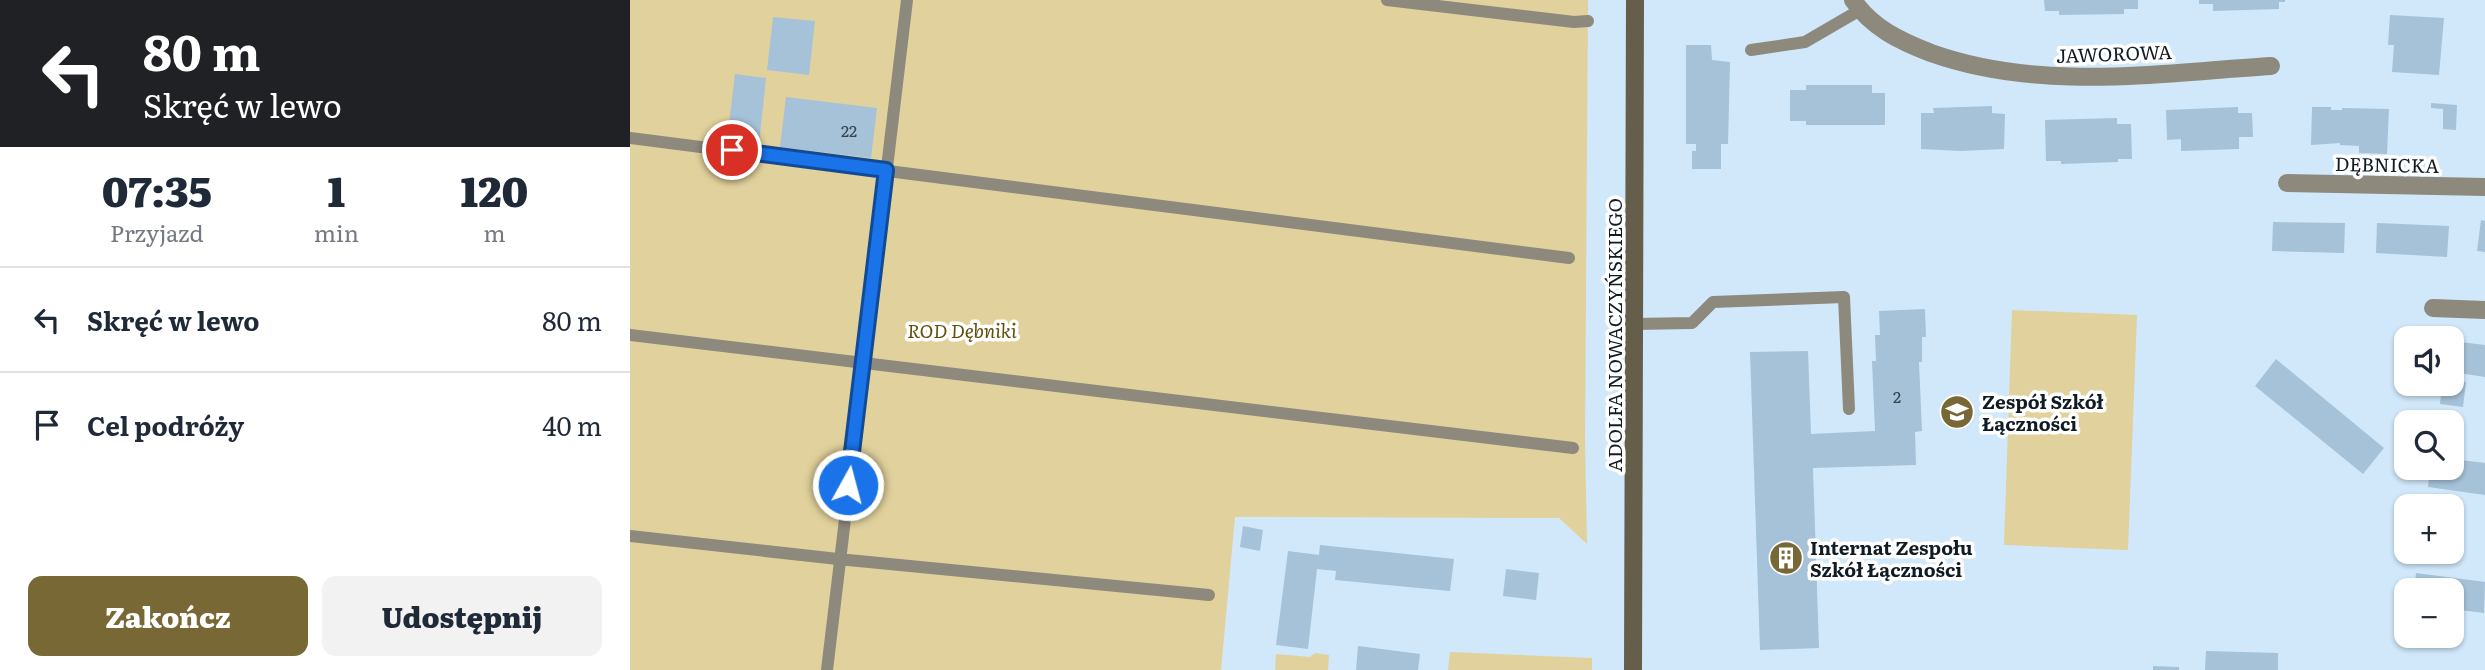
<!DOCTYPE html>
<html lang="pl">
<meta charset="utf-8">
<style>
:root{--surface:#fff;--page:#f2f2f3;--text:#1f2937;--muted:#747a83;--line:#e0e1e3;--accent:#776836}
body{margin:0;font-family:Literata,serif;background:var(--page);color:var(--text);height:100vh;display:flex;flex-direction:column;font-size:26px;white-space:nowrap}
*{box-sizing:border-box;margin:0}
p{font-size:23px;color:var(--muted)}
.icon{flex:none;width:38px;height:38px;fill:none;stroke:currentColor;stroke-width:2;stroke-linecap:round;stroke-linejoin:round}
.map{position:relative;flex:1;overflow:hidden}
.drawer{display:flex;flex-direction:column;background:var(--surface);width:630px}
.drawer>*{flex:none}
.guide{background:#202124;color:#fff;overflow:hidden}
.tools{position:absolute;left:1764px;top:326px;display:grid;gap:14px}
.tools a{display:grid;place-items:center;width:70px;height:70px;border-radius:14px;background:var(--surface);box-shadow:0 2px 5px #0004;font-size:35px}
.pin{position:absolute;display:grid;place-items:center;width:60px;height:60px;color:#fff;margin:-30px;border:4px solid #fff;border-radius:50%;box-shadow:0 2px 7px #0007}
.me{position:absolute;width:77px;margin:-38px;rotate:7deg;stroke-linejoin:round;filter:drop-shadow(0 0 5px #0008)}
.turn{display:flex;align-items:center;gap:24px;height:147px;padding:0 28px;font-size:32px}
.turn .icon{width:91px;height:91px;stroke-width:2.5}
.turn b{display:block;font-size:49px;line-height:60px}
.eta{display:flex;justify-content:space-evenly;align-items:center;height:119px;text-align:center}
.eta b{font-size:42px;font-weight:800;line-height:49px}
.action{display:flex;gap:14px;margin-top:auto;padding:14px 28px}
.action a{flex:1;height:80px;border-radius:14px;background:var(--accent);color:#fff;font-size:28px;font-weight:800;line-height:80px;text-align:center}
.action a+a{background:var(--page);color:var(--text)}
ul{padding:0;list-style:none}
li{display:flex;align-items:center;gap:21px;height:105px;padding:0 28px;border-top:2px solid var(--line)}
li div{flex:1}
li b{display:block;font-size:26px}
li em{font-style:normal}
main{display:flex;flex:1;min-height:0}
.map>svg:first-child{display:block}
.green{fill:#e1d19c}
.building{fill:#a5c2d8}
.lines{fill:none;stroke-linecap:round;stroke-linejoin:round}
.lane{stroke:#8d897c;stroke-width:12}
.street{stroke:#8d897c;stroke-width:18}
.secondary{stroke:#645e4b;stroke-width:18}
.route-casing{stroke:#114b97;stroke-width:18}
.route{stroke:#1a73e8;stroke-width:12}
.labels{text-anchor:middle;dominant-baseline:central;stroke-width:7;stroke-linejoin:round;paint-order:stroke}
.number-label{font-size:16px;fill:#354550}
.street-label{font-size:19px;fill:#101b23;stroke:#fff}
.park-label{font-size:19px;font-style:italic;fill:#614f0a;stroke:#fff}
.poi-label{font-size:19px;font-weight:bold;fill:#101b23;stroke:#fff;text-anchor:start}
</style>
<main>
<section class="drawer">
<div class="guide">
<div class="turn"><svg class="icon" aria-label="left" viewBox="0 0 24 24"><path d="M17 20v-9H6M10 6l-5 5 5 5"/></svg><div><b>80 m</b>Skręć w lewo</div></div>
</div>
<div class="eta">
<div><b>07:35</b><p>Przyjazd</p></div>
<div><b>1</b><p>min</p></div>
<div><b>120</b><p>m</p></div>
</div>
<ul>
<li><svg class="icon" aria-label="left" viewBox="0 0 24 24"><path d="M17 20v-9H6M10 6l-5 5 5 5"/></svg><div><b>Skręć w lewo</b></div><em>80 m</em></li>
<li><svg class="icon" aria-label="arrive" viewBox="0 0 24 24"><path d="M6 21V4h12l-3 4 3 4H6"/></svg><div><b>Cel podróży</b></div><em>40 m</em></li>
</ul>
<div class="action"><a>Zakończ</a><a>Udostępnij</a></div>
</section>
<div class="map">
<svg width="1855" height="670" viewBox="0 0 1855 670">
<rect width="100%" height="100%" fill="#d0e8fa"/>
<!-- green -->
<path class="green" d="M 0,0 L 958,0 L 955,442 L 957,544 L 929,518 L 605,517 L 591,670 L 0,670 Z
M 1382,310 L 1507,315 L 1498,550 L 1374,545 Z
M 820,652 L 962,658 L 962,670 L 818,670 Z
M 685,653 L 699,655 L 698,670 L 645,670 L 646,654 L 680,657 Z"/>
<!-- building -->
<path class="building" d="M 1414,0 L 1508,0 L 1508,9 L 1494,9 L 1494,14 L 1429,15 L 1429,11 L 1415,11 Z
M 1569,0 L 1655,0 L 1655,2 L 1649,2 L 1649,9 L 1583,11 L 1583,4 L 1569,4 Z
M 1760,15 L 1814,18 L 1809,75 L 1762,72 L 1764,45 L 1758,45 Z
M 143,17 L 185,21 L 179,75 L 137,70 Z
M 1056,45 L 1081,45 L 1082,60 L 1100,62 L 1098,144 L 1091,144 L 1091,169 L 1062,169 L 1062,151 L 1066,151 L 1066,144 L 1056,144 Z
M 105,74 L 136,78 L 129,144 L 97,140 Z
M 1176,85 L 1242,85 L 1242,93 L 1255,93 L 1255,125 L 1176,125 L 1176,121 L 1160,121 L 1160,90 L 1176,90 Z
M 156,97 L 247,108 L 241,158 L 150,147 Z
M 1801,103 L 1827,105 L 1826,130 L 1813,129 L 1813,109 L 1801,108 Z
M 1362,106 L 1362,113 L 1375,114 L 1374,149 L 1331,151 L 1291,149 L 1291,113 L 1304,113 L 1303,108 Z
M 1608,107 L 1608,113 L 1622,113 L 1623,137 L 1609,137 L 1609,149 L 1551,151 L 1551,139 L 1537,140 L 1536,110 Z
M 1682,107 L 1701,107 L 1701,110 L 1712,110 L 1712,108 L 1759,109 L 1757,154 L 1729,153 L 1729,146 L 1710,145 L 1710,143 L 1681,145 Z
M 1487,118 L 1487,124 L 1501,124 L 1502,159 L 1488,159 L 1488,162 L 1431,164 L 1431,161 L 1416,161 L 1415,120 Z
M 1851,220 L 1855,221 L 1855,252 L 1847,251 Z
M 1643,222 L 1715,223 L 1714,253 L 1642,251 Z
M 1747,223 L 1819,226 L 1817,257 L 1746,253 Z
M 1295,309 L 1296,337 L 1292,337 L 1292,362 L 1289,362 L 1292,431 L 1285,432 L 1286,465 L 1183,468 L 1189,648 L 1130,650 L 1120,352 L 1178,351 L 1181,434 L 1245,431 L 1242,361 L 1246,361 L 1245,335 L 1250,335 L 1249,311 Z
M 1822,341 L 1855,345 L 1855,377 L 1822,372 Z
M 1646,359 L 1754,448 L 1733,474 L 1625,386 Z
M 1822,380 L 1836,382 L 1833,407 L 1810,404 L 1812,383 L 1822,383 Z
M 1822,459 L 1855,463 L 1855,495 L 1798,487 L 1800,467 L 1822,467 Z
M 613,526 L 633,530 L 630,551 L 610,547 Z
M 690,545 L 824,559 L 820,591 L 705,580 L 706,571 L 687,569 L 678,649 L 646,645 L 658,551 L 689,555 Z
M 876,569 L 909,573 L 906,600 L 873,596 Z
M 1786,573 L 1855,582 L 1854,613 L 1822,609 L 1822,590 L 1784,590 Z
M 728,646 L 790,654 L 788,670 L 726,670 Z
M 1576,651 L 1648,653 L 1648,670 L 1575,670 Z
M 1523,666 L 1549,667 L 1549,670 L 1523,670 Z"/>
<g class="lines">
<!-- lane -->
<path class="lane" d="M 757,0 L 944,22 L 958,21
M 1121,50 L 1175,42 L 1230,10
M 0,138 L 939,258
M 1005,324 L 1062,323 L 1083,302 L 1214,297 L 1219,409
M 0,335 L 943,448
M 0,536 L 208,559 L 579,595
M 197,670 L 277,0"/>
<!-- street -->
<path class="street" d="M 1223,0 C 1242,28 1270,41 1301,53 C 1411,92 1528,73 1641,66
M 1657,183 L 1855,187
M 1803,308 L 1855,310"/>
<!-- secondary -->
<path class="secondary" d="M 1003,670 L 1005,0"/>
</g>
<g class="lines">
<!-- route casing -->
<g class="route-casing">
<path id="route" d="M 102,150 L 256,170 L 218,485"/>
</g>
<!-- route -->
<use href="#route" class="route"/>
</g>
<!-- icons -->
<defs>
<g id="school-disc" transform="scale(1.75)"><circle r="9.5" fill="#776836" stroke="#fff"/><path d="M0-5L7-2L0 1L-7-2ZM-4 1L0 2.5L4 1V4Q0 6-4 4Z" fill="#fff"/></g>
<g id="building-disc" transform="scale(1.75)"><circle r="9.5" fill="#776836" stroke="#fff"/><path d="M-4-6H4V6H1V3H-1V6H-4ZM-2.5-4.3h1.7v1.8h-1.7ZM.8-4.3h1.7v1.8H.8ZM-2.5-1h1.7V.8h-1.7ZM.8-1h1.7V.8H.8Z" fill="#fff"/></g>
</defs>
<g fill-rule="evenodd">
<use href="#school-disc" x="1327" y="412"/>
<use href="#building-disc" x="1156" y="558"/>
</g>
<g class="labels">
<!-- number labels -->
<g class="number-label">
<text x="219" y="130">22</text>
<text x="1267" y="396">2</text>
</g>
<!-- street labels -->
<g class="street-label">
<text transform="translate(1484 53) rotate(-2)">JAWOROWA</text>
<text transform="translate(1757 164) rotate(1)">DĘBNICKA</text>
<text transform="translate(984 335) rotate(-90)">ADOLFA NOWACZYŃSKIEGO</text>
</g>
<!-- park labels -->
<g class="park-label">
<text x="332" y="330">ROD Dębniki</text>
</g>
<!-- poi labels -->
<g class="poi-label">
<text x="1352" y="401">Zespół Szkół<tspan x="1352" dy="22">Łączności</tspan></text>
<text x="1180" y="547">Internat Zespołu<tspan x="1180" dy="22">Szkół Łączności</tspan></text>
</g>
</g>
</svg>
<div class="tools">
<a><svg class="icon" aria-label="sound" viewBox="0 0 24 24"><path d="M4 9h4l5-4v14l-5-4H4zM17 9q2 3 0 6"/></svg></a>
<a><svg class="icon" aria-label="search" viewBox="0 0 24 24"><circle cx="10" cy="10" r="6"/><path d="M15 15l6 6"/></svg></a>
<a>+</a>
<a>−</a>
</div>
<div class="pin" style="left:102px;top:150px;background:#d93025"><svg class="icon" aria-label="arrive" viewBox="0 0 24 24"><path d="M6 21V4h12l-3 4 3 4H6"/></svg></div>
<svg class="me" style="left:218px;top:485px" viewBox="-20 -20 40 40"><circle r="17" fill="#1a73e8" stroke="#fff" stroke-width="3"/><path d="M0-11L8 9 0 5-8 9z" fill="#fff"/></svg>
</div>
</main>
